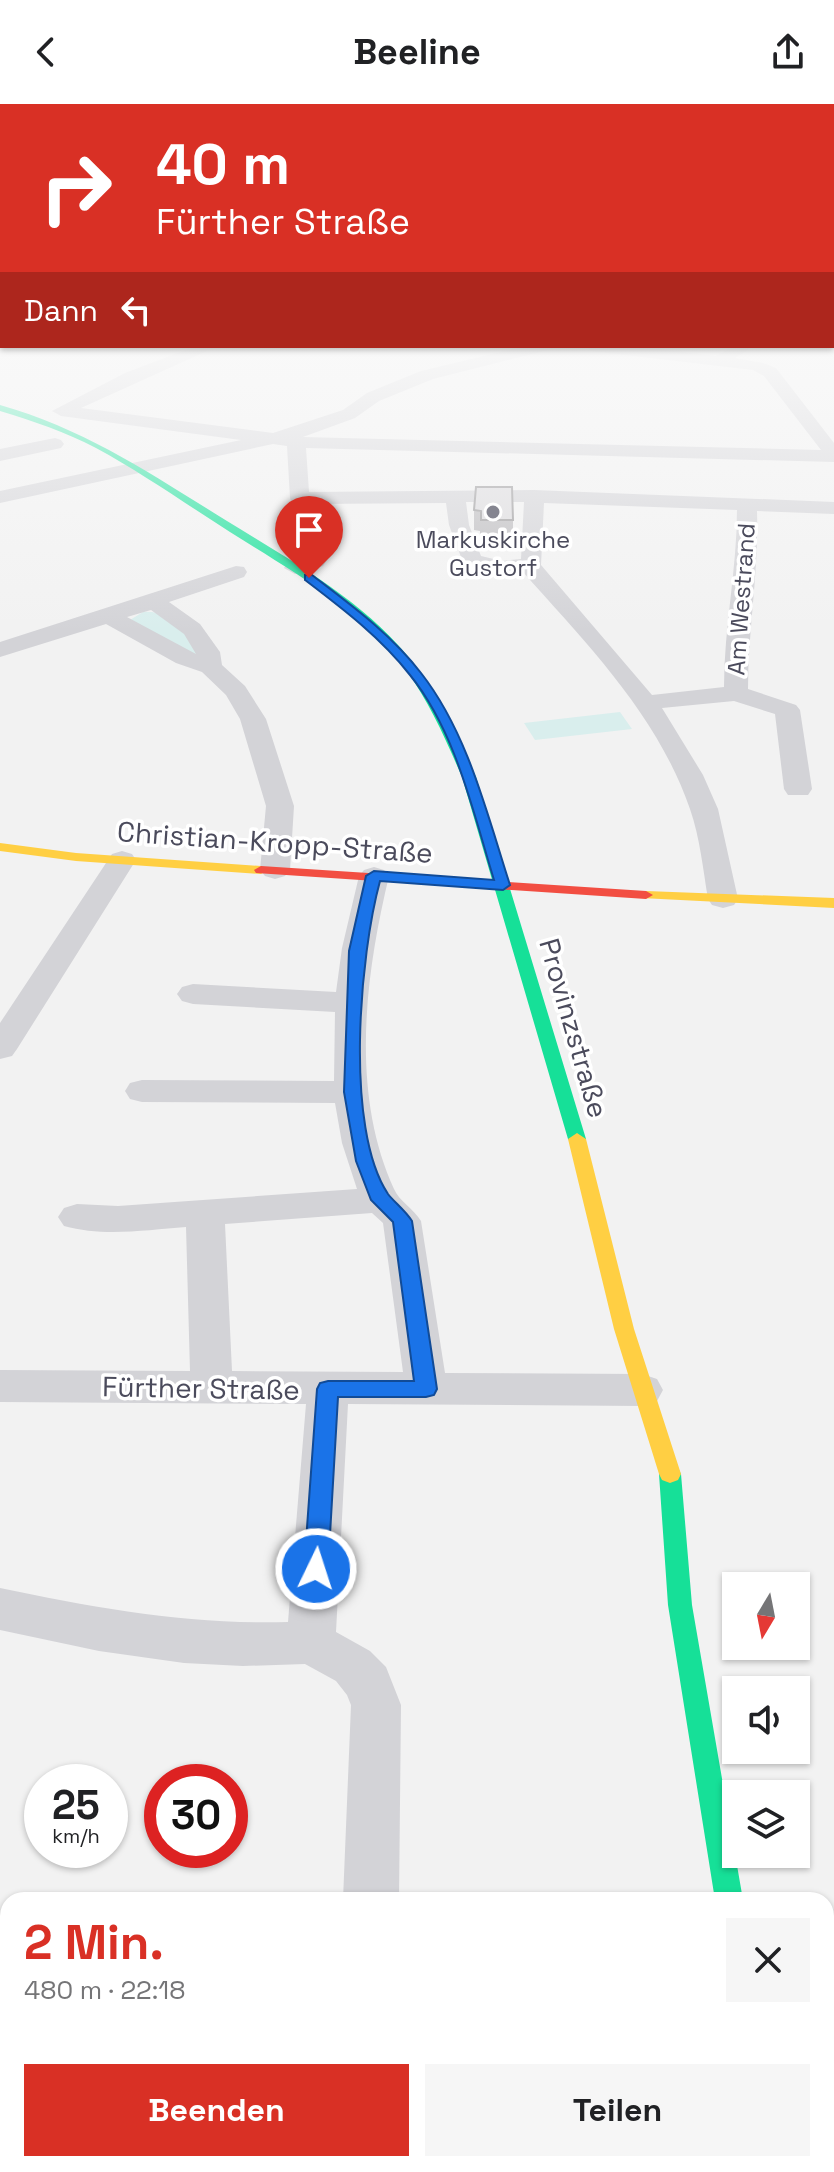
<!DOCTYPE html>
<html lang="de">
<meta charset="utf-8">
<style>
:root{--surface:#fff;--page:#f6f6f6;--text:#202124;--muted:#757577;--accent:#d93025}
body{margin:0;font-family:"Space Grotesk",sans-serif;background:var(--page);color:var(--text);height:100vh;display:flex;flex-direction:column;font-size:30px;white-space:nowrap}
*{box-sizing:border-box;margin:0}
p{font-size:26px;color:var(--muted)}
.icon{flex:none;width:44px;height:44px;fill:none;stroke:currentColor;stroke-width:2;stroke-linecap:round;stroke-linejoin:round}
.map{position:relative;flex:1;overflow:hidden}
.side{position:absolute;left:0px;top:1788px;width:834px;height:280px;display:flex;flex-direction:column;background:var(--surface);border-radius:24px 24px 0 0;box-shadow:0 2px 6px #0004}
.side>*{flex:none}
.guide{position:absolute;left:0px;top:0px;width:834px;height:244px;box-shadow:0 2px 6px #0004;background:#d93025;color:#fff;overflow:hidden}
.needle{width:52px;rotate:190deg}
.fabs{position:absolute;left:722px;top:1468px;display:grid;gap:16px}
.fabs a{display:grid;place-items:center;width:88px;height:88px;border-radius:0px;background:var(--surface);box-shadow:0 2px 6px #0004;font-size:40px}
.speed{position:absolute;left:24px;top:1660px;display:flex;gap:16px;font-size:40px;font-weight:700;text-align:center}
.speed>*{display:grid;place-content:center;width:104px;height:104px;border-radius:50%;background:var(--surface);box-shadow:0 2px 6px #0004;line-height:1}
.speed small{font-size:20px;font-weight:400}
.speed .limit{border:12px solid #d22;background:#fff;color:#111}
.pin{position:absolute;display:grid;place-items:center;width:68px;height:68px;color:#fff;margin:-82px -34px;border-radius:50% 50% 50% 0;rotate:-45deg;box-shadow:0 0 8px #0007}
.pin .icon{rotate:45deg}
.me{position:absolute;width:88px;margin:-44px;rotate:4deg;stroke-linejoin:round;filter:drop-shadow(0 0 6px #0008)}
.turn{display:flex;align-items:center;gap:28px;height:168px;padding:0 24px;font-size:36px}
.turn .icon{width:104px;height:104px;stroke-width:2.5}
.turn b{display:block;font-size:56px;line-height:68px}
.then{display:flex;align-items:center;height:76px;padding:0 24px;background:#0003;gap:16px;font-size:30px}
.round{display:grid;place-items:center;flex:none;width:84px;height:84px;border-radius:0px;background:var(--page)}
.overview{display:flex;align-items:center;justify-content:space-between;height:136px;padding:0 24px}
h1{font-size:48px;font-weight:700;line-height:60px;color:var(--accent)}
.primary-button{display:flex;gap:16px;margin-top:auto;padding:16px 24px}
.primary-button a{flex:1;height:92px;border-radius:0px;background:var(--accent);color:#fff;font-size:32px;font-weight:700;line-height:92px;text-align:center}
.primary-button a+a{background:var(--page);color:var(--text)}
header{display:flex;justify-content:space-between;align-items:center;height:104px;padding:0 24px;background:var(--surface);font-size:36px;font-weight:700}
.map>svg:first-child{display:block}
.green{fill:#d9eeed}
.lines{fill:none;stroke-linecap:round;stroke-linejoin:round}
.street{fill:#d3d3d7;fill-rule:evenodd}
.fast{fill:#16e098;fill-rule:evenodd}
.slow{fill:#ffcf43;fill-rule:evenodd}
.jam{fill:#f24e42;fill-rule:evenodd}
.wall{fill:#bdbcbf}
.building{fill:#dcdbde;stroke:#9a999b;stroke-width:2}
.route{fill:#1a73e8;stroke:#114b97;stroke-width:2}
.poi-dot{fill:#858590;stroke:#fff;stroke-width:3}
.labels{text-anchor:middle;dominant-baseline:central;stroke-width:7;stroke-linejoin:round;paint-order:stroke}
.far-poi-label{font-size:24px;fill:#4b4b5c;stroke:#fff}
.far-street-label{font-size:24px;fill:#4b4b5c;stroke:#fff}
.street-label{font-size:28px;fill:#4b4b5c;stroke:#fff}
</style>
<header><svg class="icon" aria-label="back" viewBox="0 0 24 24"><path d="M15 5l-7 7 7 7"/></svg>Beeline<svg class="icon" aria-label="share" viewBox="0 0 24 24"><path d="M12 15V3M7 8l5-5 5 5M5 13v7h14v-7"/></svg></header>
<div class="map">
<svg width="834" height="2068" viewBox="0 0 834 2068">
<rect width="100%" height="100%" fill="#f2f2f2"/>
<!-- green -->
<path class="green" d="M 143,508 C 172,505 191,537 207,557 L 130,516 Z
M 620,608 L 632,625 L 535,636 L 524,619 Z"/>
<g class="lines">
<!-- street -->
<path class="street" d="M 196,242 L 218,242 L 81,304 L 273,329 L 343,306 L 367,289 L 421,267 L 526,242 L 554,242 L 552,245 L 433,275 L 379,297 L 355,314 L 303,333 L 821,346 L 764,272 L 753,266 L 591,247 L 583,242 L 632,242 L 716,252 L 734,242 L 754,242 L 735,254 L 763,259 L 776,264 L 834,339 L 834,358 L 306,344 L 309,388 L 534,386 L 834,398 L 834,410 L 757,407 C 759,467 748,525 748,585 L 796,601 L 800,606 L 812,685 L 808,691 L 788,691 L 784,685 L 775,610 L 734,597 L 662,604 L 703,671 L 718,705 L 738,795 L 734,801 L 723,804 L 712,801 L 708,795 C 703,765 700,734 690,705 C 658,612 588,541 523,468 L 493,469 L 464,461 L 449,421 L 446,399 L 312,400 L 331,450 L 323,462 L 295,470 L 284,464 L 287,459 L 309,450 L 290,394 L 287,342 L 273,340 L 0,399 L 0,387 L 241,336 L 61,312 L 52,307 L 125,269 ZM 466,398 L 524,398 L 521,455 L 502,457 L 481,452 L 469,421 ZM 544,399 L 737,406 C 737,466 724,523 724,583 L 652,591 L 541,461 Z
M 55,334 L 61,336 L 64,340 L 61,344 L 0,357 L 0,345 Z
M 236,462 L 244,463 L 247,468 L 244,473 L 169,498 L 200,520 L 220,548 L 222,561 L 245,582 L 266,615 L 294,702 L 290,766 L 285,772 L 275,775 L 265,772 L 260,766 L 266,702 L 240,615 L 226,591 L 202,568 L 176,559 L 106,520 L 0,553 L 0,538 ZM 151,506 L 184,530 L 196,550 L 127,513 Z
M 122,747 L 132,750 L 136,756 L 17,945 L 12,952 L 0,955 L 0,919 L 112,750 Z
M 374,763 L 384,766 L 389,772 C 365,872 350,988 394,1085 C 399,1097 414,1105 421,1117 L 445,1269 L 642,1270 L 657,1275 L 663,1286 L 657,1297 L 642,1302 L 348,1300 L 336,1528 L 370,1547 L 386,1563 L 401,1601 L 399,1796 L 343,1796 L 351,1601 L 347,1591 L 336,1577 L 305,1560 L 243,1562 L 184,1559 L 99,1547 L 0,1526 L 0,1484 C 96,1504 190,1521 288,1518 L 306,1300 L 0,1298 L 0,1266 L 190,1267 L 186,1123 C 146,1126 103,1133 64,1122 L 58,1113 L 64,1104 L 77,1100 L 118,1102 L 357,1085 L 342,1039 L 335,999 L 142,998 L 130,995 L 125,987 L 130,979 L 142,976 L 334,977 L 335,908 L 193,900 L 182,897 L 177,890 L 182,883 L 193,880 L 336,888 L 342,844 L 359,772 L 364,766 ZM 372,1109 L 383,1119 L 403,1268 L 232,1267 L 225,1120 Z
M 333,2060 L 395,2060 L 394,2068 L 332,2068 Z"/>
<!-- fast -->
<path class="fast" d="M 0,301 C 87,326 151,370 227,417 C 292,457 368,499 415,561 C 441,595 459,634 476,673 L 586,1035 L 583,1039 L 571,1039 L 568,1035 L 462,673 C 446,636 430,599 406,566 C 365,508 289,465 230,428 C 186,400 142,369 96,344 C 66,328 33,317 0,307 Z
M 670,1361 L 678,1364 L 681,1370 L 692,1501 L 743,1796 L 715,1796 L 668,1501 L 659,1370 L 662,1364 Z"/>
<!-- slow -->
<path class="slow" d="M 0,739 L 76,749 L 261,762 L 268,766 L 261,770 L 76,757 L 0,747 Z
M 646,787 L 834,794 L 834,804 L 641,794 L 639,791 Z
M 577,1029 L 586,1035 L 634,1225 L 681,1370 L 678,1376 L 670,1379 L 662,1376 L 659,1370 L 614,1225 L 568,1035 Z
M 751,2060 L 783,2060 L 784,2068 L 752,2068 Z"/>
<!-- jam -->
<path class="jam" d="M 261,762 L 646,787 L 653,791 L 646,795 L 256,769 L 254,766 Z"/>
</g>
<!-- wall -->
<path class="wall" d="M 474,406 L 513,416 L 513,436 L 480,436 L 480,427 L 474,426 Z"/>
<!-- building -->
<path class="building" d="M 476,383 L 512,383 L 513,416 L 481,416 L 481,407 L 474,406 Z"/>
<!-- sky -->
<linearGradient id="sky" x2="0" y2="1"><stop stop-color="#92b8e8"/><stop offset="0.45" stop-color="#f9f9f9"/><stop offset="1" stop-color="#f9f9f9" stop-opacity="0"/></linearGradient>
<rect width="834" height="527" fill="url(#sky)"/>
<!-- route -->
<path class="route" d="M 305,471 L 312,471 C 351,501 391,530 421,569 C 468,629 487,710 510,781 L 503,786 L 380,777 C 360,850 344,1024 388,1090 C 393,1097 405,1106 412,1117 L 437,1285 L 434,1291 L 426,1293 L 338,1293 L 328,1465 L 325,1472 L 316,1475 L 308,1472 L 304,1465 L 317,1285 L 320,1279 L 328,1277 L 414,1277 L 393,1118 L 371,1096 L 356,1057 L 344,988 L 349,847 L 366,772 L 374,767 L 494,776 C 473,708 456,628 410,571 C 380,533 343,505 305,476 Z"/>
<!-- markers -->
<circle class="poi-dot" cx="493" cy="408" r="8"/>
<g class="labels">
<!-- far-poi labels -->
<g class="far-poi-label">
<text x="493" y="435">Markuskirche<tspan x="493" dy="28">Gustorf</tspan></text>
</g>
<!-- far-street labels -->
<g class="far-street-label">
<text transform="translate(741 495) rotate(-86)">Am Westrand</text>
</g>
<!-- street labels -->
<g class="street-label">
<text transform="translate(275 738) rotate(4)">Christian-Kropp-Straße</text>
<text transform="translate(574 924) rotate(74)">Provinzstraße</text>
<text transform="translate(201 1284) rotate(1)">Fürther Straße</text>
</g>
</g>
</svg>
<div class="fabs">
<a><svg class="needle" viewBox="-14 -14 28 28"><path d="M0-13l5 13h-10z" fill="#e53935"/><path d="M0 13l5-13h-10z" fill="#757577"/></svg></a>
<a><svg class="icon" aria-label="sound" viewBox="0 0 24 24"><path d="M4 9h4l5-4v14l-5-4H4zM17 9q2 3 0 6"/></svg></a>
<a><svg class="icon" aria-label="layers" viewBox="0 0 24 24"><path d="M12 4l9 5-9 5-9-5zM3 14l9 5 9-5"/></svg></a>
</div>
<div class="speed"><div>25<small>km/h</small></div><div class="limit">30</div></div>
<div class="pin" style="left:309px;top:474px;background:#d93025"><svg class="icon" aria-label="arrive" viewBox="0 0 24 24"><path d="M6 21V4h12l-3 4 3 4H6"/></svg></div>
<svg class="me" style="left:316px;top:1465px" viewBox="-20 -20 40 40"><circle r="17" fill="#1a73e8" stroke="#fff" stroke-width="3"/><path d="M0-11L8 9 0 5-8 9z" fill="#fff"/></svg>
<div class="guide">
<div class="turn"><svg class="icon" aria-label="right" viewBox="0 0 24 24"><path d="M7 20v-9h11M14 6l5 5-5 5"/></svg><div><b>40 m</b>Fürther Straße</div></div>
<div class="then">Dann<svg class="icon" aria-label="left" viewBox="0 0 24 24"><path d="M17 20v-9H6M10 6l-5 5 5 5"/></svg></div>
</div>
<section class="side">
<div class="overview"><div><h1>2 Min.</h1><p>480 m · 22:18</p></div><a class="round"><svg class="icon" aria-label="close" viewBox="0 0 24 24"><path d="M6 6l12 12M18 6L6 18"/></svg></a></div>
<div class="primary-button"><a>Beenden</a><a>Teilen</a></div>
</section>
</div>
